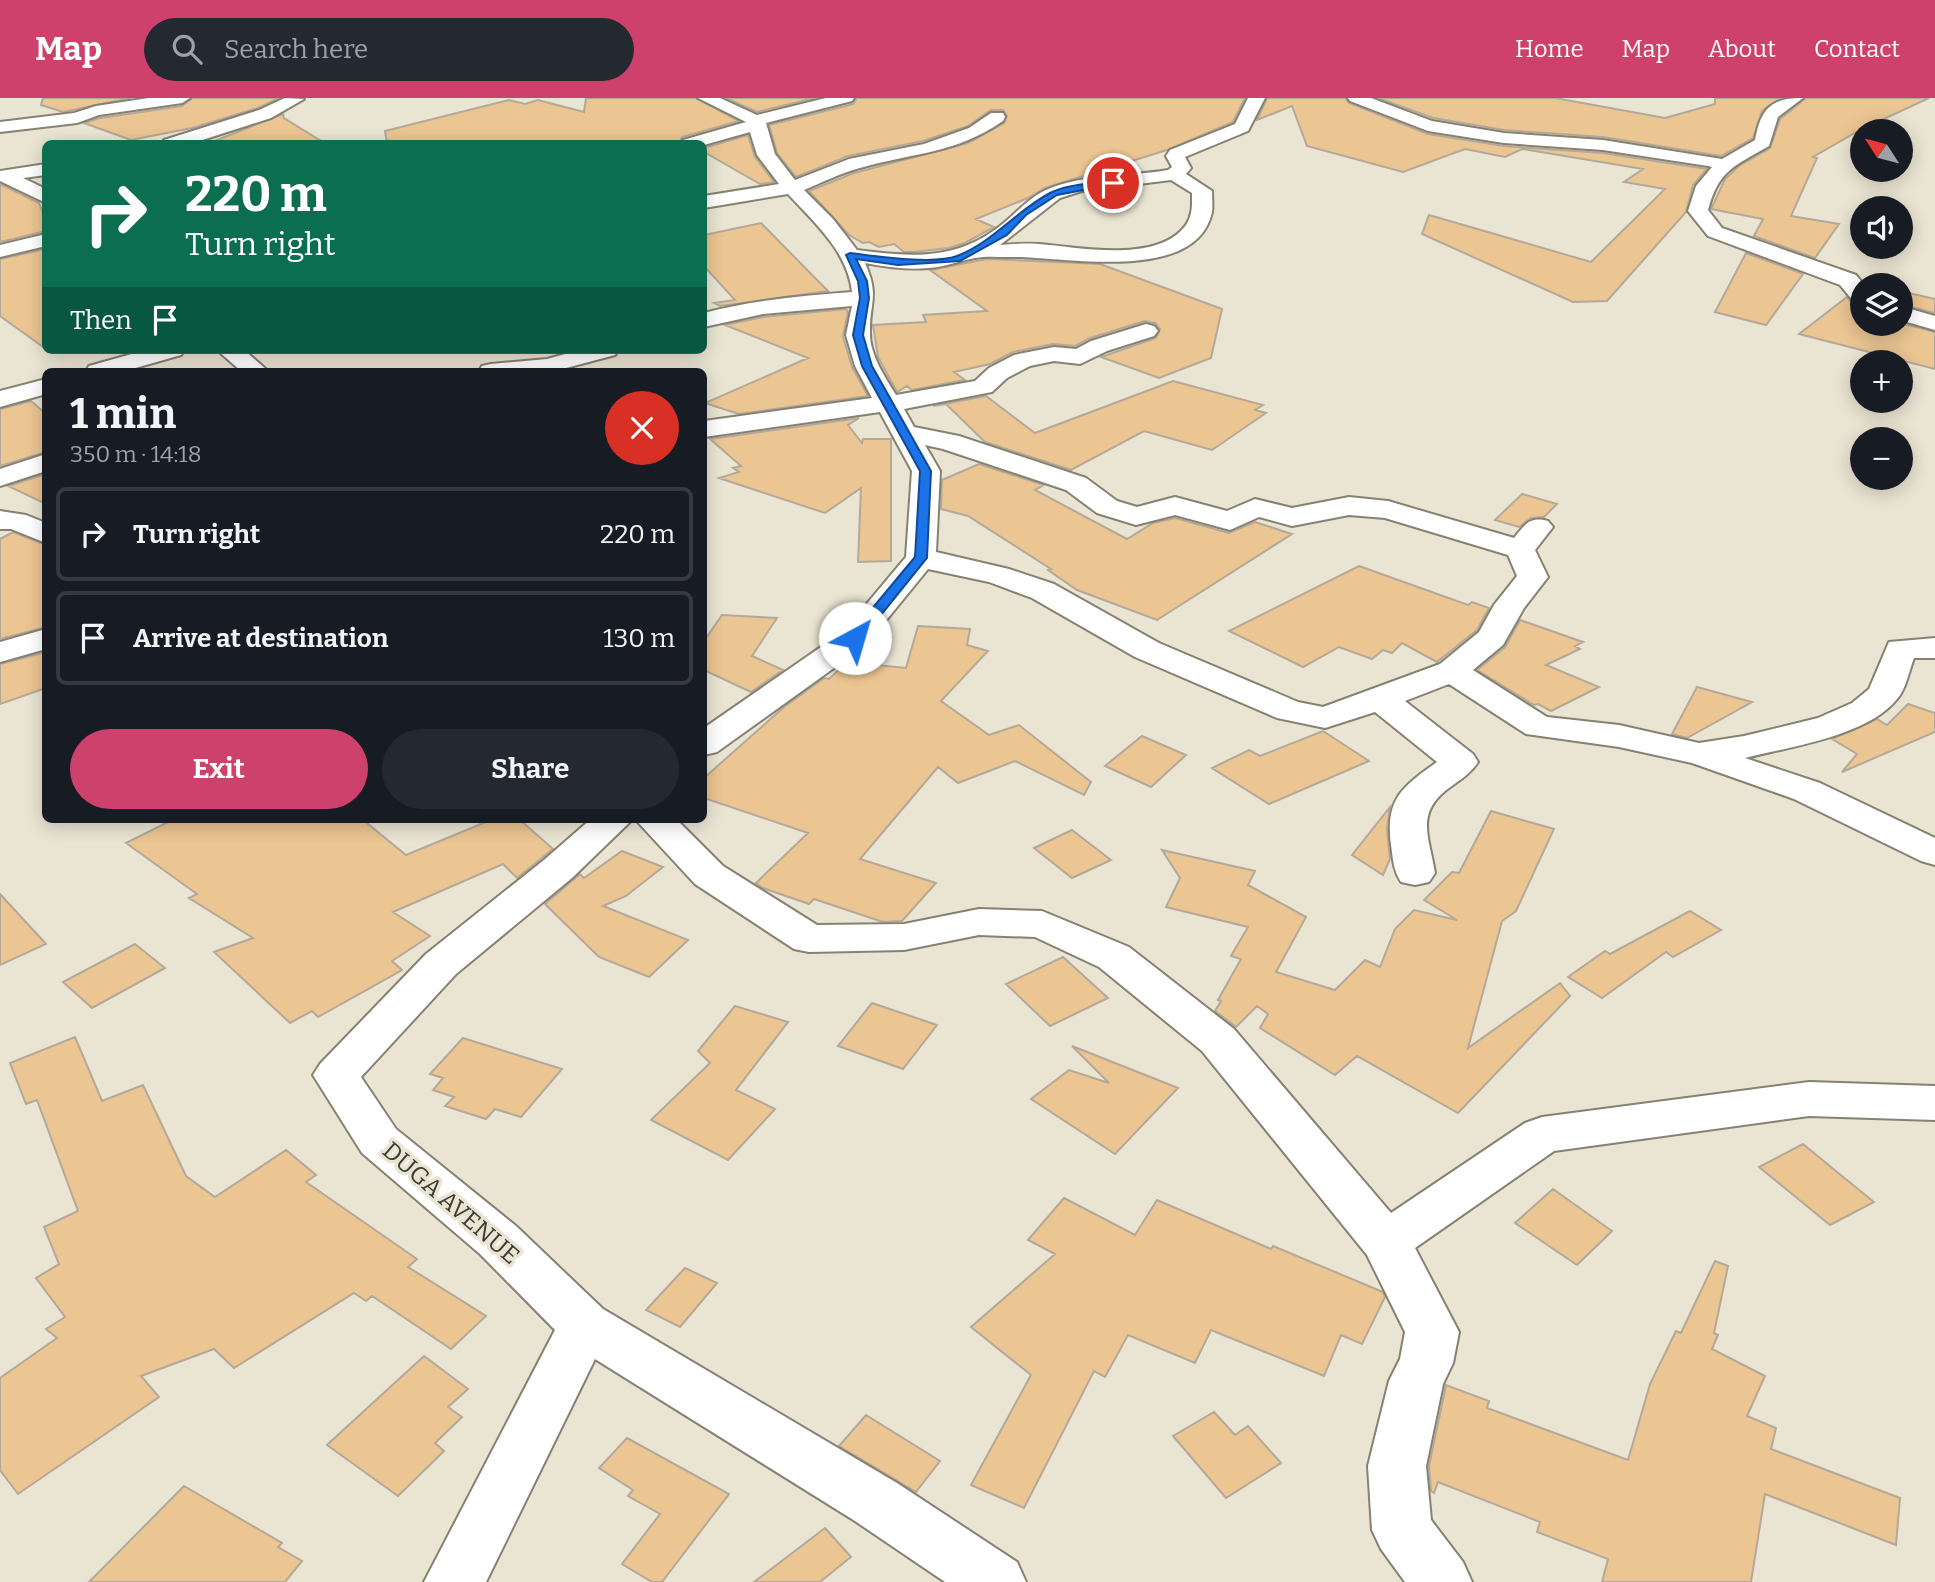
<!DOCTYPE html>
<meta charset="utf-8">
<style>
:root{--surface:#171b24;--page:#242831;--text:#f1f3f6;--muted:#9ea1a6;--line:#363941;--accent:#ce416d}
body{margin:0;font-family:Bitter,serif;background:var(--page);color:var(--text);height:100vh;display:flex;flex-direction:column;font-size:26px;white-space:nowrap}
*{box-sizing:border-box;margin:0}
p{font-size:23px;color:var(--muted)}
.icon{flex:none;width:38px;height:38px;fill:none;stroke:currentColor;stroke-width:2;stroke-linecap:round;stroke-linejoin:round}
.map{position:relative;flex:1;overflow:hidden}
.panel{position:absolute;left:42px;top:270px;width:665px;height:455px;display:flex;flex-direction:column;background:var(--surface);border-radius:10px;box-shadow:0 4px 18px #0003}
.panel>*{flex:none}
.hud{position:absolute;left:42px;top:42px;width:665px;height:214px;border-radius:10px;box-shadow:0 4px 18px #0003;background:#0b6e4f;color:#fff;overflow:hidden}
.needle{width:46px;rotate:306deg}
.controls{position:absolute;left:1850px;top:21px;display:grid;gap:14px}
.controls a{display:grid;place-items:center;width:63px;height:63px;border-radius:50%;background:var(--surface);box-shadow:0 4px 18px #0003;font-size:35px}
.pin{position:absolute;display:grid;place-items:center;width:60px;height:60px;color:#fff;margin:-30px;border:4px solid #fff;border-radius:50%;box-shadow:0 2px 7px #0007}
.me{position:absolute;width:77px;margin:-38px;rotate:39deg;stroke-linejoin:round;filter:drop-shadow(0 0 5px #0008)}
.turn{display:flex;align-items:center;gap:24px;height:147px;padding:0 28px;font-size:32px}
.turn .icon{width:91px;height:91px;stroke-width:2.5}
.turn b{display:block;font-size:49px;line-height:60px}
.then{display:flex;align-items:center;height:66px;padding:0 28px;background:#0003;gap:14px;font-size:26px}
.round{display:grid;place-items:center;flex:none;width:74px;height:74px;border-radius:37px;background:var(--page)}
.headline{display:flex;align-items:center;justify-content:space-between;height:119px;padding:0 28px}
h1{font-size:42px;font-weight:700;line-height:52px}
.primary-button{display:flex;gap:14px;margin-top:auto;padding:14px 28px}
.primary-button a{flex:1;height:80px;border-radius:42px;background:var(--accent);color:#fff;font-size:28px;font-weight:700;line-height:80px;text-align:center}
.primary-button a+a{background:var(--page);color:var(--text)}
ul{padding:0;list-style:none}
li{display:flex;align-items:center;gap:21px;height:94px;margin:0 14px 10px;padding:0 14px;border:4px solid var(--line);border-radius:10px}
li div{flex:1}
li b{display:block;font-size:26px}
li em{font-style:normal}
header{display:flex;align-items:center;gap:42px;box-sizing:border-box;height:98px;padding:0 35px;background:var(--accent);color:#fff}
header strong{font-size:33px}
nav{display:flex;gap:38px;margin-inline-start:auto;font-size:24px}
.search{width:490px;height:63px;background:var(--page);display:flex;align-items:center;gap:18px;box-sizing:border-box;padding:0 24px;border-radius:38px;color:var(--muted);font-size:26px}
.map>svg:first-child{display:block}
.building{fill:#ebc592;stroke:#b4a899;stroke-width:2}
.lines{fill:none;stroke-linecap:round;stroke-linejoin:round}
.minor-casing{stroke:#878171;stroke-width:4}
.minor{fill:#fff;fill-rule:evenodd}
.route{fill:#1a73e8;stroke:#114b97;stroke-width:2}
.labels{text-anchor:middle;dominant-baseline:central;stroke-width:7;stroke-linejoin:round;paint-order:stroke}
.near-street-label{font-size:24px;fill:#3c3a33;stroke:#eae4d2}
</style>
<header>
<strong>Map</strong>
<div class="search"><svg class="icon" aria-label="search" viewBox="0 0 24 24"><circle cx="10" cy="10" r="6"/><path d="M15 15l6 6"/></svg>Search here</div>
<nav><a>Home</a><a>Map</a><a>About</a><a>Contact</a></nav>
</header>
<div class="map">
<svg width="1935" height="1484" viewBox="0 0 1935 1484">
<rect width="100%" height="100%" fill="#eae4d2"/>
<!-- building -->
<path class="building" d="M 43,0 L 131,0 L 63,14 L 41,7 Z
M 192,0 L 279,0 L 258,10 L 192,30 L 131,42 L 84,25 L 100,20 L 182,8 Z
M 586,0 L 696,0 L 739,23 L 682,39 L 679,46 L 387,46 L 385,33 L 509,2 L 525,6 L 538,2 L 584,14 Z
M 726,0 L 815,0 L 757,14 Z
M 857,0 L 1245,0 L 1233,24 L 1167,52 L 1045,90 L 1028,100 L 976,121 L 994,129 L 965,145 L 949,150 L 913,154 L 904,154 L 894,146 L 879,149 L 869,144 L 863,145 L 849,137 L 809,93 L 854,75 L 968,45 L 1004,25 L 1007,18 L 1003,12 L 991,12 L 968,28 L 923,43 L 848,58 L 796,79 L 777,55 L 769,27 L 853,6 Z
M 1267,0 L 1345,0 L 1349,5 L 1428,36 L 1504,48 L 1603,55 L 1707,71 L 1693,87 L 1686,114 L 1607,203 L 1573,204 L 1422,136 L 1429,117 L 1591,164 L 1665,91 L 1624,84 L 1643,71 L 1522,51 L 1505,59 L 1465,51 L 1403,74 L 1307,48 L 1292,8 L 1257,22 Z
M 1378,0 L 1555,0 L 1665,20 L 1715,6 L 1715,0 L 1781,0 L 1762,13 L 1753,40 L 1721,58 L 1603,39 L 1504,32 L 1433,20 Z
M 1806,0 L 1929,0 L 1862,31 L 1813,59 L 1817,60 L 1791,118 L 1839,126 L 1815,160 L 1754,138 L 1763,121 L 1711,111 L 1725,81 L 1739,68 L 1770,50 L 1780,21 Z
M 283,16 L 284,20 L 326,46 L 207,46 Z
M 748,37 L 755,59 L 774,84 L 760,86 L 704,54 L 704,50 Z
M 0,86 L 39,105 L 46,123 L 46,133 L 0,144 Z
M 761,125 L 828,193 L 720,208 L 714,205 L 735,202 L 704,168 L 704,137 Z
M 46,151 L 46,251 L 0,218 L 0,161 Z
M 1746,155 L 1803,176 L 1766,227 L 1715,214 Z
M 987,161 L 1100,166 L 1222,211 L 1211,260 L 1159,280 L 1101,259 L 1156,240 L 1160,231 L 1155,225 L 1145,223 L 1090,240 L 1075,248 L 1053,246 L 1013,254 L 990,266 L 954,274 L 965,282 L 912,292 L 907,288 L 897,294 L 878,259 L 873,227 L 926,224 L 923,217 L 987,213 L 930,172 Z
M 1900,193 L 1935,201 L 1935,215 L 1900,206 Z
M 1847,199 L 1853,207 L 1862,208 L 1862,226 L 1900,225 L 1935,234 L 1935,271 L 1799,236 Z
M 846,211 L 848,214 L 843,238 L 852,269 L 868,298 L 739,316 L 705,305 L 808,260 L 725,227 L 763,219 Z
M 1173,283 L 1263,307 L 1255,312 L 1266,315 L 1212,352 L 1144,333 L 1071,372 L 985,344 L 946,306 L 933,308 L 986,298 L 1035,335 Z
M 31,303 L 46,316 L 46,354 L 0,368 L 0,311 Z
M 859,320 L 848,327 L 862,345 L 863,341 L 891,341 L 891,463 L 858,464 L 861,390 L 825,415 L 719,380 L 739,374 L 733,370 L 741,368 L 710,341 Z
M 979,366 L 1044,387 L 1035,392 L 1127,441 L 1153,425 L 1175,420 L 1229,435 L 1255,424 L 1292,436 L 1157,522 L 1077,492 L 1048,472 L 1051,471 L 968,418 L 941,411 L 942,382 Z
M 46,376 L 46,406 L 8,388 Z
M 1522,396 L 1557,406 L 1544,419 L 1531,420 L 1519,429 L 1495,422 Z
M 13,434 L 46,447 L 46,529 L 0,541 L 0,441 Z
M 1359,468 L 1468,507 L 1472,504 L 1489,510 L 1477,532 L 1437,564 L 1402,545 L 1392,555 L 1383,552 L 1372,561 L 1339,549 L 1303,569 L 1229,533 Z
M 722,517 L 777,520 L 752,558 L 783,572 L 751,594 L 704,572 L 704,543 Z
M 1520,522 L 1583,544 L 1575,548 L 1580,551 L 1546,567 L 1599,589 L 1551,613 L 1538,606 L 1534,607 L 1477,572 L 1505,549 Z
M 918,528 L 970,531 L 967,547 L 988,553 L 941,603 L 989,637 L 1019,627 L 1091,684 L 1084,697 L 1015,663 L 958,685 L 938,669 L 860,761 L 936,785 L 902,823 L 883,824 L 814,801 L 809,806 L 763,790 L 756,785 L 808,735 L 704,700 L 704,680 L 784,609 L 824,580 L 829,581 L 847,564 L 906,570 Z
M 46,554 L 46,590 L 0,606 L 0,566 Z
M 1697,589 L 1752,604 L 1687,640 L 1672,636 Z
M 1908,606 L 1935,615 L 1935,634 L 1842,674 L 1857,656 L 1832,641 L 1877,621 L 1887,627 Z
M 1323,633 L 1369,663 L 1269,706 L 1212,670 L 1249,652 L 1260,658 Z
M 1142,638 L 1186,657 L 1151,689 L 1105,668 Z
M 1390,709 L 1387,731 L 1390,761 L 1383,777 L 1352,757 Z
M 1491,713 L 1554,731 L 1516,813 L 1502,823 L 1468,950 L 1560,885 L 1570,898 L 1458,1015 L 1357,958 L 1335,977 L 1260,930 L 1268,916 L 1257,908 L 1236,929 L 1215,913 L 1221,903 L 1218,902 L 1241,861 L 1231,858 L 1248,829 L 1166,809 L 1180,780 L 1162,752 L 1255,773 L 1248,787 L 1306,819 L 1276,874 L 1335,892 L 1365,862 L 1380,869 L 1395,831 L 1414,812 L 1457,822 L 1424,802 L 1452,774 L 1459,775 Z
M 174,721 L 362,721 L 406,757 L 493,721 L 519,721 L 553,751 L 517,780 L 503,766 L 393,814 L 430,838 L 392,863 L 402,872 L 318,919 L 312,913 L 290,925 L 214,854 L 253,840 L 189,800 L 197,796 L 126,745 Z
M 1072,732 L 1111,762 L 1072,780 L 1034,750 Z
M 622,753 L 663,769 L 626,798 L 603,808 L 688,842 L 649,879 L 599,859 L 545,806 L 580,776 L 584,780 Z
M 0,796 L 46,846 L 0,867 Z
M 1690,813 L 1721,832 L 1673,859 L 1666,854 L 1602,900 L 1568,879 L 1605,853 L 1610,856 Z
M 135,846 L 165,870 L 92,910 L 63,884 Z
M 1063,859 L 1108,900 L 1050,928 L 1006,886 Z
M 872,905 L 937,927 L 903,971 L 838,948 Z
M 735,908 L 788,924 L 736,992 L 775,1011 L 728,1062 L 651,1022 L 710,965 L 698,953 Z
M 75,939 L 102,1003 L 143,987 L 186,1078 L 215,1099 L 286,1052 L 316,1077 L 306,1084 L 417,1161 L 408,1169 L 486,1218 L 451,1251 L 372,1198 L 366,1203 L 354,1195 L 234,1270 L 214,1251 L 141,1278 L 159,1299 L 18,1396 L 0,1372 L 0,1280 L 57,1240 L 46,1231 L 65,1219 L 36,1180 L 59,1166 L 44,1129 L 78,1113 L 37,1002 L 26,1006 L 10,965 Z
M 463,940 L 562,971 L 521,1019 L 495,1011 L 486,1021 L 445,1008 L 454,999 L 433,992 L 443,980 L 430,976 Z
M 1072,948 L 1178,990 L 1115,1056 L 1031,1001 L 1069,972 L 1109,985 Z
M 1803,1046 L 1837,1074 L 1874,1104 L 1830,1127 L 1759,1069 Z
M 1553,1091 L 1612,1133 L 1577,1167 L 1515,1125 Z
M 1064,1100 L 1135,1137 L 1157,1102 L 1271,1151 L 1273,1148 L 1383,1194 L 1385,1199 L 1362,1246 L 1341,1237 L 1324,1278 L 1211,1232 L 1195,1265 L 1128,1237 L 1105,1279 L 1094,1273 L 1024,1410 L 971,1387 L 1031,1277 L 971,1229 L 1055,1156 L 1028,1142 Z
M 1715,1163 L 1728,1168 L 1714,1235 L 1718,1237 L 1712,1251 L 1765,1278 L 1747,1318 L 1776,1330 L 1771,1351 L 1900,1400 L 1896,1447 L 1765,1396 L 1751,1484 L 1602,1484 L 1608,1461 L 1537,1434 L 1540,1424 L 1438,1384 L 1434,1395 L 1431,1393 L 1429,1368 L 1446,1287 L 1489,1303 L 1487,1310 L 1628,1362 L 1650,1286 L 1676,1233 L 1681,1235 Z
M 685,1170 L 717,1185 L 680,1229 L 646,1212 Z
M 424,1258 L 468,1291 L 448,1309 L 462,1319 L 435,1345 L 444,1353 L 398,1398 L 327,1347 Z
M 1214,1314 L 1235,1337 L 1248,1328 L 1281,1365 L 1226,1400 L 1173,1338 Z
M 866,1317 L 940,1363 L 916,1394 L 839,1348 Z
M 627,1340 L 729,1396 L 662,1484 L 652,1484 L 622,1466 L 660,1416 L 628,1398 L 633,1392 L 599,1370 Z
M 184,1388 L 282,1445 L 278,1449 L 302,1463 L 285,1484 L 89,1484 Z
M 825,1430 L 851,1459 L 820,1484 L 754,1484 Z"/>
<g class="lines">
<!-- minor casing -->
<g class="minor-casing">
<path id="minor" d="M 149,0 L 190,0 L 182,5 L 99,17 L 77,25 L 0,34 L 0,24 L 74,15 L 96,8 Z
M 285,0 L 304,1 L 271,20 L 190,46 L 162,46 L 164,42 L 259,12 Z
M 698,0 L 720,0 L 757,17 L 826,0 L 854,0 L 852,3 L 766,25 L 775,56 L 795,82 L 849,61 L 924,46 L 969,30 L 991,15 L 1003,15 L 1005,19 L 1003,23 C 953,57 915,54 860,70 C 841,75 823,84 804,92 L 833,121 L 857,152 C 909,159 956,163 1000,128 C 1016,116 1028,100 1046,92 C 1085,75 1128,79 1168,72 L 1172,69 L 1166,58 L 1170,52 L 1235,26 L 1248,0 L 1265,0 L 1248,33 L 1185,59 L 1191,70 L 1186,76 L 1212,93 C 1212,100 1213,108 1212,114 C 1196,188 1058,157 1007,159 C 997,159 985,158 975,160 C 959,163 945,169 928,170 C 907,172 886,169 865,165 C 880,199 869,204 870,236 C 870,257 885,279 896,297 L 975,283 L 989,270 L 1014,257 L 1054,249 L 1076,251 L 1091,243 L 1146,226 L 1154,228 L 1158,233 L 1154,238 L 1107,253 L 1080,266 L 1054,263 L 1030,268 L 1007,280 L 992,294 L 904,311 L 914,329 L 959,338 L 1086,380 L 1117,403 L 1137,409 L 1175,399 L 1227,413 L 1255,401 L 1292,410 L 1349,399 L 1388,403 L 1514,440 C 1525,426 1530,418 1548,423 L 1553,429 L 1535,452 L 1548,479 L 1524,510 L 1503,547 L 1473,572 L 1547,619 L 1619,627 L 1699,645 L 1744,638 L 1818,620 L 1852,605 L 1869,591 L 1889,544 L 1935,540 L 1935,560 L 1914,560 C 1909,573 1906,591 1897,601 C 1868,638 1789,649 1745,660 L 1820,685 L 1935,740 L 1935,767 L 1921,763 L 1794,701 L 1692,665 L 1619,649 L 1526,636 L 1449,586 L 1405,603 L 1473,656 L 1478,664 C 1471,675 1460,682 1449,690 C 1415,715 1429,738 1435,775 L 1429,784 L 1415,787 L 1401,784 C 1393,772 1393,760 1391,747 C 1385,701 1402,689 1437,664 L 1375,614 L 1325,630 L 1277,620 L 1135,559 L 1032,500 L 989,484 L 928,471 L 866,547 L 717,654 L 704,657 L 704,630 L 844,533 L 906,459 L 912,373 L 880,314 L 704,339 L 704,323 L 872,300 L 855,268 L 846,237 L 852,208 L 763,216 L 704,229 L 704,215 C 752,202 802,198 852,194 C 848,154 814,124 788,96 L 704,110 L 704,98 L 779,86 L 757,57 L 750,34 L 704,47 L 681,46 L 683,42 L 746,24 ZM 1171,82 L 1192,95 C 1192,106 1193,117 1186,127 C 1158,166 1078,149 1039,146 C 1026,145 1013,146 1000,147 L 1060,100 L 1082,93 ZM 925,347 L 943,351 L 1066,392 L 1097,415 L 1136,427 L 1175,417 L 1230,432 L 1259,419 L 1292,428 L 1349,417 L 1385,420 L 1508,457 L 1517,478 L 1494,507 L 1479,534 L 1440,566 L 1323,609 L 1298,604 L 1159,545 L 1054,486 L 1009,471 L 936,454 L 940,373 Z
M 1348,0 L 1371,0 L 1432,23 L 1504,35 L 1603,42 L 1722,61 L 1755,42 C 1761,10 1771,0 1803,0 L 1778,19 L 1769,48 C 1735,68 1719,71 1708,112 L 1722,130 L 1856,177 L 1864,187 L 1862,206 L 1854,204 L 1840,187 L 1708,138 L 1688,113 L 1696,88 L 1712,69 L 1708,68 L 1603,52 L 1504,45 L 1428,33 L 1350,3 Z
M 46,66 L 46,77 L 23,80 L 46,91 L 46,105 L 0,83 L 0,73 Z
M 46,136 L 46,148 L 0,159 L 0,147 Z
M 1900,208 L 1935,218 L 1935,232 L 1900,222 Z
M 146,252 L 185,252 L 181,257 L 125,273 L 86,273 L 89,268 Z
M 217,252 L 244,252 L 268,273 L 241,273 Z
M 580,252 L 619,252 L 615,257 L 566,270 L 568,273 L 479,273 L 482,268 L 491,266 L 547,261 Z
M 46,281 L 46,296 L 0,309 L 0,293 Z
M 46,356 L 46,373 L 0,388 L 0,371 Z
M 0,413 L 26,417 L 46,425 L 46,445 L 11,431 L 0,431 Z
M 46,531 L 46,551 L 0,564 L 0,544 Z
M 591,721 L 633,721 L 572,780 L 456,876 L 361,979 L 396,1031 L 516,1128 L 603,1211 L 897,1385 L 1017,1464 L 1026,1484 L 945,1484 L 855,1423 L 595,1261 L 486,1484 L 424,1484 L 555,1232 L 480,1156 L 362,1055 L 313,977 L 320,966 L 426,856 L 544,762 Z
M 635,721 L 676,721 L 723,768 L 817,827 L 904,826 L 979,811 L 1042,813 L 1129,849 L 1234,931 L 1391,1115 L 1525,1025 L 1542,1019 L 1809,984 L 1935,988 L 1935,1022 L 1809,1018 L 1554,1053 L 1415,1150 L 1459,1234 L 1453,1265 L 1443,1286 L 1426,1368 L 1431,1422 L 1463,1464 L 1472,1484 L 1405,1484 L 1381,1451 L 1372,1432 L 1368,1368 L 1389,1283 L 1400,1261 L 1405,1234 L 1367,1157 L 1202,953 L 1099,869 L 1035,839 L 979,837 L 904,852 L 809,854 L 794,851 L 695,786 Z"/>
</g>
<!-- minor -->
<use href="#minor" class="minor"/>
</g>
<!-- route -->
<path class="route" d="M 1113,82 L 1115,86 L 1057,97 L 1026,117 L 1007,137 L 960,163 L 898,167 L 856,161 L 867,183 L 869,200 L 863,237 L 872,268 L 931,373 L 927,460 L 860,543 L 850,543 L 850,537 L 915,459 L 920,373 L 862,268 L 853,237 L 860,200 L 858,183 L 846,157 L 850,155 C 876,158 933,167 957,158 C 993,144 1016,113 1050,95 C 1067,86 1093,86 1113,82 Z"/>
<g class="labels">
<!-- near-street labels -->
<g class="near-street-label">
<text transform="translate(451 1105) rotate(41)">DUGA AVENUE</text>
</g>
</g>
</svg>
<div class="controls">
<a><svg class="needle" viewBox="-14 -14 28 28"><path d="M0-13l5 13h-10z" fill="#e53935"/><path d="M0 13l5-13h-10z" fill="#9ea1a6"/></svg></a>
<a><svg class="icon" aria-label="sound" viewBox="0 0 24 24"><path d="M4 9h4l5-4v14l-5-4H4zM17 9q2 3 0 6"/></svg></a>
<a><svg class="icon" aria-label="layers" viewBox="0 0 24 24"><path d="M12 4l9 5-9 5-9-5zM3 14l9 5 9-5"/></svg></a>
<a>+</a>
<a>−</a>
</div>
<div class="pin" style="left:1113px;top:85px;background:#d93025"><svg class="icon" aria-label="arrive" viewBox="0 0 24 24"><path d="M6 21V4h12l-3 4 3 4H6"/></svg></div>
<svg class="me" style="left:855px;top:540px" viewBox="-20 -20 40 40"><circle r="19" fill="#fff"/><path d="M0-13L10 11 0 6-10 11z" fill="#1a73e8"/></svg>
<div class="hud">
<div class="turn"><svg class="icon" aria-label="right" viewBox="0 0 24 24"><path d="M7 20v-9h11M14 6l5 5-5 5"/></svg><div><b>220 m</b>Turn right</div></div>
<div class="then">Then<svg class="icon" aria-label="arrive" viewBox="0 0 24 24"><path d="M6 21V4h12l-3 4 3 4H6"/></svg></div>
</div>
<section class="panel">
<div class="headline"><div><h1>1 min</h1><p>350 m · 14:18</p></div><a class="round" style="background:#d93025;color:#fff"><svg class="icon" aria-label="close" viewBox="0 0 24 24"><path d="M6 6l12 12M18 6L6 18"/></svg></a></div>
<ul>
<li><svg class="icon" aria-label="right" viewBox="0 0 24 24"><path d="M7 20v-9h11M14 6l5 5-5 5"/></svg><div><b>Turn right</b></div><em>220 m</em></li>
<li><svg class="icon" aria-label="arrive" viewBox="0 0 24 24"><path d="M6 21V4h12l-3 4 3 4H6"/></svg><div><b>Arrive at destination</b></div><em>130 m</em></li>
</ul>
<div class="primary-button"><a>Exit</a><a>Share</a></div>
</section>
</div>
